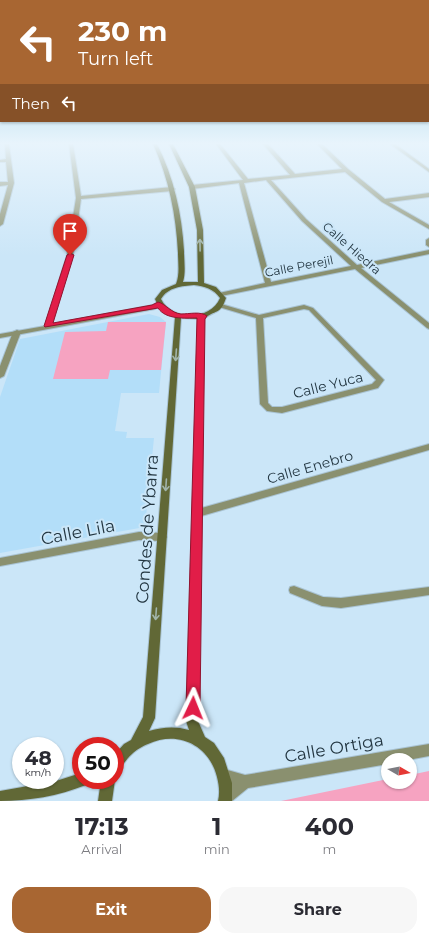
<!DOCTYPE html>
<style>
:root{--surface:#fff;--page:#f7f7f7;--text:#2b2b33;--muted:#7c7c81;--accent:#a86632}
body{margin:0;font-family:Montserrat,sans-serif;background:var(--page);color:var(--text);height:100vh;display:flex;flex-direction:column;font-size:15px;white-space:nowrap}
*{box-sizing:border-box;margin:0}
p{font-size:13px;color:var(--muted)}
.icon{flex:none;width:22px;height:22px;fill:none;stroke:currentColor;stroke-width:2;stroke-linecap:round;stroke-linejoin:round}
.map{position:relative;height:801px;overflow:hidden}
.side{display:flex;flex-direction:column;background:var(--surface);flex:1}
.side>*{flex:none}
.guide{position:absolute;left:0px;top:0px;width:429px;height:122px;box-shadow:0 1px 3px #0004;background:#a86632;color:#fff;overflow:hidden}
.needle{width:26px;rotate:99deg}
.buttons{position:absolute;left:381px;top:753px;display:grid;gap:8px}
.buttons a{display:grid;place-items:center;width:36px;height:36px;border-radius:50%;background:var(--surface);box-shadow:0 1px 3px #0004;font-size:20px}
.speed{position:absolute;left:12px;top:737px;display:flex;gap:8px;font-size:20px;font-weight:700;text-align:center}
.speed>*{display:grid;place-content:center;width:52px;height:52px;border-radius:50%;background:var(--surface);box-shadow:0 1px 3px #0004;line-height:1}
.speed small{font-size:10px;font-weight:400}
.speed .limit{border:6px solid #d22;background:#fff;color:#111}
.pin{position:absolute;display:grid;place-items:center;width:34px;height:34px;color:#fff;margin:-41px -17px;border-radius:50% 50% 50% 0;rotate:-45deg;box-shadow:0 0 4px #0007}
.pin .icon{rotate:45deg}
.me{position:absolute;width:44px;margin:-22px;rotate:2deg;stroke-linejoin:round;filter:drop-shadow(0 0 3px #0008)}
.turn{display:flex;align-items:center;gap:14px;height:84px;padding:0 12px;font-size:18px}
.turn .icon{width:52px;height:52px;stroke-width:2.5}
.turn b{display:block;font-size:28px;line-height:34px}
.then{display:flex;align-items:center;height:38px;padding:0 12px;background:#0003;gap:8px;font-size:15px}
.eta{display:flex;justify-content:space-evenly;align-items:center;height:68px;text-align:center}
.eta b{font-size:24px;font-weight:700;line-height:28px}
.cta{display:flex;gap:8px;margin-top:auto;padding:8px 12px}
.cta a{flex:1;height:46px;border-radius:16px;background:var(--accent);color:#fff;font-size:16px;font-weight:700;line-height:46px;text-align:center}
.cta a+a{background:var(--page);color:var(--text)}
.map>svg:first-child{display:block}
.built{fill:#b3def9}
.green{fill:#f6a3c1}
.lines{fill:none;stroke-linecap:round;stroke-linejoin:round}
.pedestrian-casing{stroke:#a9c3d3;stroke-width:2}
.minor-casing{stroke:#a9c3d3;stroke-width:2}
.secondary-casing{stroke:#a9c3d3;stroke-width:2}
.pedestrian{fill:#8a906f;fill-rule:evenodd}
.minor{fill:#8a906f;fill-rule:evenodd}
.secondary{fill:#616836;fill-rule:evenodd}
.oneway{stroke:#a1b4aa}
.route{fill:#e11d48;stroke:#92132f}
.labels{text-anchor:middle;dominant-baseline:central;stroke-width:4;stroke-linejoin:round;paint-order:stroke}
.far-street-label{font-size:12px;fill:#223540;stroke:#cbe6f8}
.street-label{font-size:14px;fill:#223540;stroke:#cbe6f8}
.near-street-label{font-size:17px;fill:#223540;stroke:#cbe6f8}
</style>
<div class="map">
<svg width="429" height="801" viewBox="0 0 429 801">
<rect width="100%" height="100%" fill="#cbe6f8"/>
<!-- built -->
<path class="built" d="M 149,314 L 160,317 L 166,322 L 159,393 L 121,393 L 115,431 L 127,432 L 126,438 L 154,438 L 145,527 L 0,553 L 0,397 L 20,339 Z"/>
<!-- green -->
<path class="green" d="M 108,322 L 166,322 L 161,370 L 110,370 L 108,379 L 53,379 L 65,332 L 106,331 Z
M 429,771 L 429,801 L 281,801 L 388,779 L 388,782 L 410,782 L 410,775 Z"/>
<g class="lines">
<!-- pedestrian casing -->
<g class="pedestrian-casing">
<path id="pedestrian" d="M 17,330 L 21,332 L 4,376 L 0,378 L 0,366 L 13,332 Z
M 139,532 L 162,533 L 165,534 L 167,537 L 165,540 L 162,541 L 139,540 L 0,566 L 0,558 Z"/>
</g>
<!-- minor casing -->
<g class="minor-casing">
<path id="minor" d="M 5,144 L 9,144 L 14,183 L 3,224 L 0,226 L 0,214 L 8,185 L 0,186 L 0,182 L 8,182 L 6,162 L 0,162 L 0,160 L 6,159 Z
M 69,144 L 73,144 L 81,196 L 172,187 L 175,189 L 172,191 L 81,199 L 73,255 L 52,324 L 153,305 L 159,302 L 162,304 L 155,309 L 0,338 L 0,334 L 45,326 L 67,255 L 76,198 Z
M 216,144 L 220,144 L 248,179 L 290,175 L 263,144 L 268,144 L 295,174 L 342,169 L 317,144 L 322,144 L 348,169 L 385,199 L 429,193 L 429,197 L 389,202 L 429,225 L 429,229 L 382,202 L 345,172 L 271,180 L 306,219 L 357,265 L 429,250 L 429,254 L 361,268 L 429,323 L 429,329 L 427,328 L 355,269 L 221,296 L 219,295 L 219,293 L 265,283 L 239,183 L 192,189 L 189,187 L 192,185 L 243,180 ZM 266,180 L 302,221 L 351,266 L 271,282 L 244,183 Z
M 390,144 L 395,144 L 429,169 L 429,172 Z
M 429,238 L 429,247 L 426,245 L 426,240 Z
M 221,304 L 259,315 L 304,305 L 313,308 L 384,380 L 378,388 L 282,413 L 267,411 L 260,404 L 256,318 L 219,307 L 219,305 ZM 304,309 L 309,310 L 376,380 L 372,384 L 282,407 L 272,407 L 268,403 L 263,318 Z
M 429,444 L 429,450 L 198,517 L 195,516 L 193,513 L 195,510 L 198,509 Z
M 294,586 L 323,597 L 341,598 L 429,587 L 429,595 L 341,608 L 322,606 L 290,593 L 289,590 L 290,587 Z
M 429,744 L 429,756 L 408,760 L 388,760 L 388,764 L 248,788 L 232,801 L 221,801 L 219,797 L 221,792 L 231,785 L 219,781 L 217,776 L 219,771 L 224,769 L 245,775 Z"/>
</g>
<!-- secondary casing -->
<g class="secondary-casing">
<path id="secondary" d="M 153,144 L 157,144 C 174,178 182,214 184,251 C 184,262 186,272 183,282 L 198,282 L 197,230 L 189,187 L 169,144 L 173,144 L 195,187 L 203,230 L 204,283 L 216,287 L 226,298 C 220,316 215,309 204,319 L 198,721 L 205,737 L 214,743 L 224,758 L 232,783 L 232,801 L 218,801 C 220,793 219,785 217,777 C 209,745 178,730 148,744 C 143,746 136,750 132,754 C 126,759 123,767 115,770 L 115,754 L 124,744 L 131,740 L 143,717 L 175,317 C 164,313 159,309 155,299 L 162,290 L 176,284 C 180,274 178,263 178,253 C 176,215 169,179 153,144 ZM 194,285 C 204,286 214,289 220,298 C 211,321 171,321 161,299 C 168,287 182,286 194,285 ZM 181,318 L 198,319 L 186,721 L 189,730 C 175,726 163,727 149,731 L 155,718 Z
M 81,773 L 81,780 L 88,780 L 86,785 C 58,796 29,801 0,801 L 0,791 L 56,781 Z
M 101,780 L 115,780 L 112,801 L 98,801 Z"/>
</g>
<!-- pedestrian -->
<use href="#pedestrian" class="pedestrian"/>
<!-- minor -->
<use href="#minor" class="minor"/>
<!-- secondary -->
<use href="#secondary" class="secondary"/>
</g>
<!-- one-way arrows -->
<defs><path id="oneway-shaft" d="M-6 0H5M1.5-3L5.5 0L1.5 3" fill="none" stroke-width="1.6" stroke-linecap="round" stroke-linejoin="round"/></defs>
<g class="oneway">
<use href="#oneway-shaft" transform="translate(200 245) rotate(-91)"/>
<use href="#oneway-shaft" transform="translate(176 355) rotate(94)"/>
<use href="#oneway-shaft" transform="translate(166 485) rotate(94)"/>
<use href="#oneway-shaft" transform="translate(156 614) rotate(94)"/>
</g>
<!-- sky -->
<linearGradient id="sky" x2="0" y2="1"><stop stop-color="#79c5da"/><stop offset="0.56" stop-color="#e8f4fc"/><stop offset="1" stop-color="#e8f4fc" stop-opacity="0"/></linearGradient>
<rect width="429" height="256" fill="url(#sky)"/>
<!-- route -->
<path class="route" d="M 70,253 L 74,255 L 53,323 L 152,305 L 158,302 C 166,304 171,313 181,314 C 189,314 201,311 207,316 L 205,319 L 200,708 L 198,712 L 193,714 L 188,712 L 186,708 L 197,318 C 185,318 166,320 158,308 L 45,327 L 44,326 L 67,255 Z"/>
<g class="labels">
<!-- far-street labels -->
<g class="far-street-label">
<text transform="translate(352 248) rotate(41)">Calle Hiedra</text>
<text transform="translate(299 266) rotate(-11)">Calle Perejil</text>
</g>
<!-- street labels -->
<g class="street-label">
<text transform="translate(328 385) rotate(-14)">Calle Yuca</text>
<text transform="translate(310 467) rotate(-16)">Calle Enebro</text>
</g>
<!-- near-street labels -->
<g class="near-street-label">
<text transform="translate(147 529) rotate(-86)">Condes de Ybarra</text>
<text transform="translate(78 532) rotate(-11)">Calle Lila</text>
<text transform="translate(334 748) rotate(-10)">Calle Ortiga</text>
</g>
</g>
</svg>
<div class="buttons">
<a><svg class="needle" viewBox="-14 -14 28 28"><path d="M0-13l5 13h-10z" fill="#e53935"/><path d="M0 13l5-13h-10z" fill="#7c7c81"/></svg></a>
</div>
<div class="speed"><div>48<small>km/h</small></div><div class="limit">50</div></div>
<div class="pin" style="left:70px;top:255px;background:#d93025"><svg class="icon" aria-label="arrive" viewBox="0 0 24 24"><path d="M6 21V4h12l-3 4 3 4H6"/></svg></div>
<svg class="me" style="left:193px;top:708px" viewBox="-20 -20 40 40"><path d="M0-17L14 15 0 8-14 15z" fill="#e11d48" stroke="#fff" stroke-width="4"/></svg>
<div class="guide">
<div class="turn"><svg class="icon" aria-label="left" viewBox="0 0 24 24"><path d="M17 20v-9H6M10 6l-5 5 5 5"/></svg><div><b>230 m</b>Turn left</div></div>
<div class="then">Then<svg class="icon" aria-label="left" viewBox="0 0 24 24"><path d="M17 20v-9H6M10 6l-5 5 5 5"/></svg></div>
</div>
</div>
<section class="side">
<div class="eta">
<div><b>17:13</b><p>Arrival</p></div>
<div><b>1</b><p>min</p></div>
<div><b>400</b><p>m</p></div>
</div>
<div class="cta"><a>Exit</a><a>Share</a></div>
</section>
